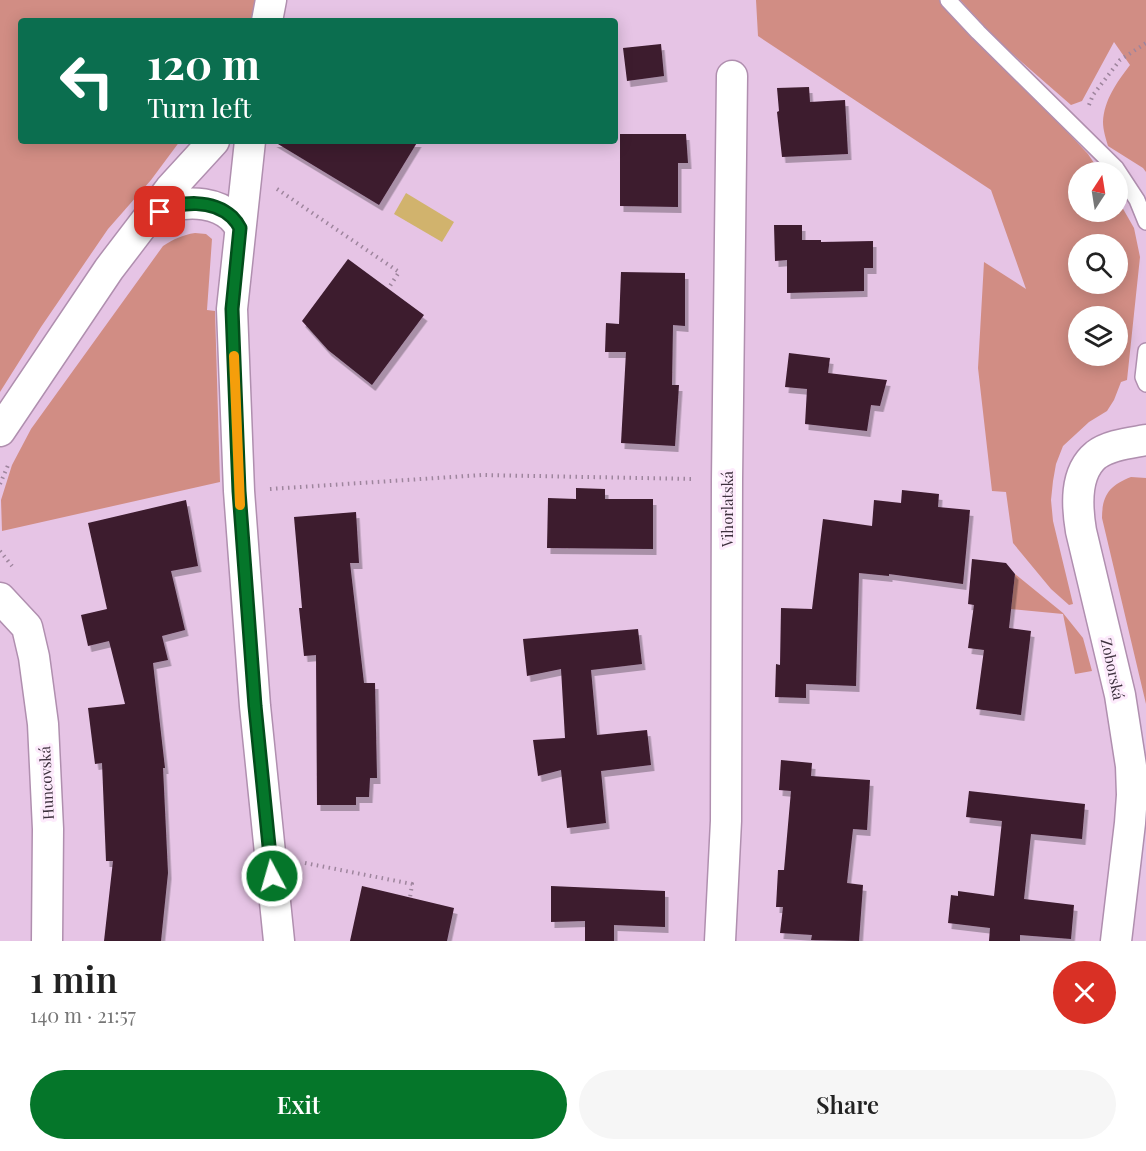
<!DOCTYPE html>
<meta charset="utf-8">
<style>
:root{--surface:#fff;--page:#f6f6f6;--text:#222;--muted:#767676;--accent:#05762a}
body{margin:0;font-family:"Playfair Display",serif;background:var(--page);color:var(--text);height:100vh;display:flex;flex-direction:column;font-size:22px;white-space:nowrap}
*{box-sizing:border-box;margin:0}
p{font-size:20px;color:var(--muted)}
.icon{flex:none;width:33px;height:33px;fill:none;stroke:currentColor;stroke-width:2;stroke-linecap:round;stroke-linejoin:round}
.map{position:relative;height:941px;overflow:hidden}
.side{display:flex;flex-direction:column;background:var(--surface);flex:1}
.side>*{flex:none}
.banner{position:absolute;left:18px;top:18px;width:600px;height:126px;border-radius:6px;box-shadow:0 3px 15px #0003;background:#0b6e4f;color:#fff;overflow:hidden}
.needle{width:39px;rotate:12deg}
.fabs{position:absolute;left:1068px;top:162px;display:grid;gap:12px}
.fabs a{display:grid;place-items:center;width:60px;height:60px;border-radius:50%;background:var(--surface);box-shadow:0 3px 15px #0003;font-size:30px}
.pin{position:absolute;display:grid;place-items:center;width:51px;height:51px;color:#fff;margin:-26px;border-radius:12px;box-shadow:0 3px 9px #0006}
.me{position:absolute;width:66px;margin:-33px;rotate:354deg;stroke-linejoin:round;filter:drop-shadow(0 0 4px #0008)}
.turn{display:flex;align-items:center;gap:21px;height:126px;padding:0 30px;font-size:27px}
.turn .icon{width:78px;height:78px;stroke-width:2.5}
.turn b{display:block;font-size:42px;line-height:51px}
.round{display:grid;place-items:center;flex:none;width:63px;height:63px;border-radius:32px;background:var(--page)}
.head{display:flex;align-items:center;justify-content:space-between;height:102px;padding:0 30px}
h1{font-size:36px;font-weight:600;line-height:45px}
.action{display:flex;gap:12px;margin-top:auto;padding:12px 30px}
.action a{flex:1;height:69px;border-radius:36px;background:var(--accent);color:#fff;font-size:24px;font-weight:600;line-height:69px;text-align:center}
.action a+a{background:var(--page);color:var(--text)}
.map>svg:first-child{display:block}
.green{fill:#d18d84;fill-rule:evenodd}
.water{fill:#d1b36d}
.building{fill:#3c1b2e;filter:url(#shadow)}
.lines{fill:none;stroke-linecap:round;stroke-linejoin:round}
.lane-casing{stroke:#b08faf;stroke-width:18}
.street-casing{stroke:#b08faf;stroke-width:33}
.path{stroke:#9e859d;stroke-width:4;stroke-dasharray:1.5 4.5;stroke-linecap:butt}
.lane{stroke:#fff;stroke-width:15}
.street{stroke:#fff;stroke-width:30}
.route-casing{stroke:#034d1b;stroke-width:15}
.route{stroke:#05762a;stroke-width:10}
.slow{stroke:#f59e0b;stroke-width:10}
.labels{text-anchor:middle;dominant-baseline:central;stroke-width:6;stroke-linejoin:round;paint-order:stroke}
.street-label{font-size:15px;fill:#3d303d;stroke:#fdebfc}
</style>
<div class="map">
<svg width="1146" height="941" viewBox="0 0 1146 941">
<defs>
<filter id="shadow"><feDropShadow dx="3.5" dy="6" stdDeviation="0" flood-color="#0004"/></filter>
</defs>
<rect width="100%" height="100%" fill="#e6c4e5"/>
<!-- green -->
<path class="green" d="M 0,0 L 257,0 L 252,21 L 21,21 L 21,141 L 180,141 L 151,180 L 108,229 L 41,327 L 0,392 Z
M 756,0 L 939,0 L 1046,109 L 1088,154 L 1100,172 L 1078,172 L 1078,212 L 1118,212 L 1118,200 L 1134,228 L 1140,257 L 1127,380 L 1121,382 L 1114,400 L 1107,411 L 1089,422 L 1063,446 L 1056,464 L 1053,481 L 1051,500 L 1053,521 L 1073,604 L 1069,605 L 1051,589 L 1013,543 L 1006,492 L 992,491 L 978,368 L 984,262 L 1026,289 L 991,190 L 758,36 ZM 1078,244 L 1118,244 L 1118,284 L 1078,284 ZM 1078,316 L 1118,316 L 1118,356 L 1078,356 Z
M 960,0 L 1146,0 L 1146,172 L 1143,168 L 1108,146 C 1106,139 1103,130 1103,122 C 1104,100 1117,82 1130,65 L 1114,42 L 1082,101 L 1071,105 L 999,42 Z
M 195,233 L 206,234 L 212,239 L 207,310 L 215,311 L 220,482 L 2,531 L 1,500 L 12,465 L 31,429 L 163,246 C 174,239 182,235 195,233 Z
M 1131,477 L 1146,478 L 1146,704 L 1102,518 C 1102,495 1110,485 1131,477 Z
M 1015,574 L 1063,613 L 1083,638 L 1092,671 L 1075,674 L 1063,614 L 1011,609 Z"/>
<!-- water -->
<path class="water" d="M 406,193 L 454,222 L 442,242 L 394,214 Z"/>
<!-- building -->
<path class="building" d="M 661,44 L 664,76 L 627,81 L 623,48 Z
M 809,87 L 810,102 L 845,100 L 848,154 L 782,157 L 777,112 L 779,111 L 777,88 Z
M 620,134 L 686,134 L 688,163 L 678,163 L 678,207 L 620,206 Z
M 273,141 L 418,141 L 379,205 Z
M 774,225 L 802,225 L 802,240 L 821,240 L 821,242 L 873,241 L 873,268 L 864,268 L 864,291 L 787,293 L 787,260 L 775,261 Z
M 348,259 L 424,315 L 372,385 L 328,350 L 302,321 Z
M 621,272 L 685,273 L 685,326 L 673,325 L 672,385 L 679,385 L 675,446 L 621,443 L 626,352 L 605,352 L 606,323 L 619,324 Z
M 789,353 L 830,358 L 828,373 L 887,380 L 880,406 L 871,405 L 867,431 L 805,424 L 807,389 L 785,387 Z
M 576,488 L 605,489 L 605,499 L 653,499 L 653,549 L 547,548 L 548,498 L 576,499 Z
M 902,490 L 939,494 L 938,507 L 970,510 L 963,584 L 889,574 L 889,576 L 859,573 L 856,686 L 806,684 L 806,698 L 775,697 L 776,664 L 780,665 L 781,608 L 812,609 L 823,519 L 872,526 L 874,500 L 901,503 Z
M 186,500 L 198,566 L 171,571 L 185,630 L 162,636 L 168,660 L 153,663 L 165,768 L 163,768 L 168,873 L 161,941 L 104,941 L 113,861 L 106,861 L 102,763 L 95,764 L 88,708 L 125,704 L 109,641 L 88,646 L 81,615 L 107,609 L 88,523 Z
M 356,512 L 359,563 L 350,563 L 364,683 L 375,683 L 377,778 L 370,778 L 369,797 L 356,797 L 356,805 L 317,805 L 316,655 L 304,656 L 299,608 L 302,608 L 294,517 Z
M 972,559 L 1006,563 L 1015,574 L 1009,628 L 1031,631 L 1021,715 L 976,709 L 984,650 L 968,648 L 974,605 L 968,604 Z
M 638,629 L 642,664 L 591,670 L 597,735 L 647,730 L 651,765 L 601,771 L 606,823 L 567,828 L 561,770 L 538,776 L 533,740 L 565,738 L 561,669 L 527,676 L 523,639 Z
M 781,760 L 812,763 L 811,776 L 870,780 L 867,830 L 853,829 L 847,883 L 863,885 L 859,941 L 811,940 L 812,935 L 780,933 L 783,907 L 776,907 L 778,870 L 784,870 L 791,791 L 779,790 Z
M 969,791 L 1085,804 L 1082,839 L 1031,834 L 1024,899 L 1074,905 L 1071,939 L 1020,935 L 1020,941 L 989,941 L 990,928 L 948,923 L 951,895 L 958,896 L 958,891 L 994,896 L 1002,821 L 966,817 Z
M 362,886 L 454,908 L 447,941 L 350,941 Z
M 551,886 L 665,891 L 665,927 L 614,925 L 614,941 L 585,941 L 585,921 L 551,922 Z"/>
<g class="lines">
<!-- lane casing -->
<g class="lane-casing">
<path id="lane" d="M 948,0 L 978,32 L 1116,168 L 1137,200 L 1146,222
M 1146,351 L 1143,377 L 1146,384"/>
</g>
<!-- street casing -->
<g class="street-casing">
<path id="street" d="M 267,21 L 271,0
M 250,141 L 232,309 L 239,491 L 255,706 L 279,941
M 148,218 C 156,214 165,208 173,206 C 192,201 217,203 232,217 C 235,220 238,224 240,228
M 0,431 L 109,269 L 170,189 L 214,141
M 0,598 L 27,627 L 34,657 L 43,724 L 48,829 L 47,941
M 720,941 L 726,821 L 727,480 L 732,76
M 1116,941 L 1130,823 L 1132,795 L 1131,766 L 1120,695 L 1081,531 C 1077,507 1074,473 1096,455 C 1109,445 1130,443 1146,440"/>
</g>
<!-- path -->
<path class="path" d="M 1089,105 L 1093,95 L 1120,60 L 1146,43
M 277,189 L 399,272 L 388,289
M 0,484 L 9,463
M 270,489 L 482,475 L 694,479
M 0,551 L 12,566
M 305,863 L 412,884 L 410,898"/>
<!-- lane -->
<use href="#lane" class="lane"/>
<!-- street -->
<use href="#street" class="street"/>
</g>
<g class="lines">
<!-- route casing -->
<g class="route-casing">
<path id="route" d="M 160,212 C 181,201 212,199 232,217 C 235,220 238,224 240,228 L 232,309 L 239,491 L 255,706 L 272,876"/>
</g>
<!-- route -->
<use href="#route" class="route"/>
<!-- slow -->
<path class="slow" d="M 234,356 L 240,505"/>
</g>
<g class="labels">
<!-- street labels -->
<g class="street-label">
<text transform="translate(727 509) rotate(-90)">Vihorlatská</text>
<text transform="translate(1113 669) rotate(78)">Zoborská</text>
<text transform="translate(46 783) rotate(-93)">Huncovská</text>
</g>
</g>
</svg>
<div class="fabs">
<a><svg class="needle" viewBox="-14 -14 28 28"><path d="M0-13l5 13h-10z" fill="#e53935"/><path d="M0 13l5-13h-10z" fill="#767676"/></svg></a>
<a><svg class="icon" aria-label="search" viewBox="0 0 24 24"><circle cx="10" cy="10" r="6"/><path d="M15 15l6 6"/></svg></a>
<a><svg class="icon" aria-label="layers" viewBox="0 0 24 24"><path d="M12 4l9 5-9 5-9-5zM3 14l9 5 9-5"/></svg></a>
</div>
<div class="pin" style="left:160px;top:212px;background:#d93025"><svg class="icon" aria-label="arrive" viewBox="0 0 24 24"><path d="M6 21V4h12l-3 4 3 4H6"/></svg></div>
<svg class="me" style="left:272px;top:876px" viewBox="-20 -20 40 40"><circle r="17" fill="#05762a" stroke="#fff" stroke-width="3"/><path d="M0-11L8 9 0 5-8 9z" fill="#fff"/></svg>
<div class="banner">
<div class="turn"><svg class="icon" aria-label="left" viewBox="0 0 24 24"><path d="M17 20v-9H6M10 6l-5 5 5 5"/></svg><div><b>120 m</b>Turn left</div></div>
</div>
</div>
<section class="side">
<div class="head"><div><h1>1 min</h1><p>140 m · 21:57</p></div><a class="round" style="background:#d93025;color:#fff"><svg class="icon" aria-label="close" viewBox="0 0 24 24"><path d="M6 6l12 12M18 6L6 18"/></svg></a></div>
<div class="action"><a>Exit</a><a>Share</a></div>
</section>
